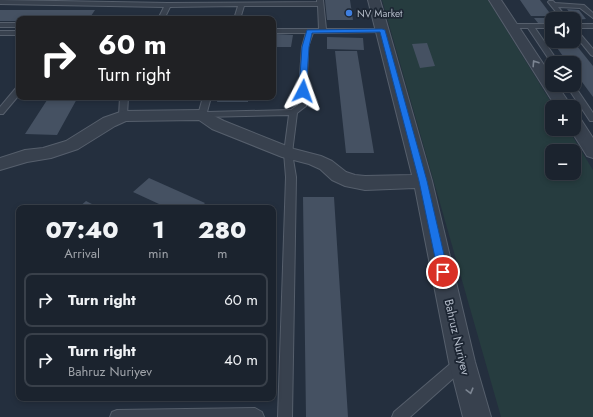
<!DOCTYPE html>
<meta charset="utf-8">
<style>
:root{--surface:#1b232e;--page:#242b36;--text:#f1f3f6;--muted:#a0a4aa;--line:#39404a}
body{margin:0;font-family:Jost,sans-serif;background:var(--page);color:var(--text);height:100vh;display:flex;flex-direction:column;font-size:15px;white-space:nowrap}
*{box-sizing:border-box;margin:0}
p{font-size:13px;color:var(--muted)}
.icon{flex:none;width:22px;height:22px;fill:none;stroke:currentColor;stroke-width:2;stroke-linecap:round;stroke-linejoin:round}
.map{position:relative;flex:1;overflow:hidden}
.side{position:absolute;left:16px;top:205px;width:260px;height:196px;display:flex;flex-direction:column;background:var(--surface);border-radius:8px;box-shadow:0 2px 6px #0003,0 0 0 1px var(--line)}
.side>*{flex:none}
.hud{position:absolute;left:16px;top:16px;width:260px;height:84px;border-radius:8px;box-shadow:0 2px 6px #0003,0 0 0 1px var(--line);background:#202124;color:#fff;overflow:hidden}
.buttons{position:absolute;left:545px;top:12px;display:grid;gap:8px}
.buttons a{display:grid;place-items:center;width:36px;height:36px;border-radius:8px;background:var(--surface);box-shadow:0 2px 6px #0003,0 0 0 1px var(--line);font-size:20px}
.pin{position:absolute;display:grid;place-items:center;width:34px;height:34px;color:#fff;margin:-17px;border:2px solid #fff;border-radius:50%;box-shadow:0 1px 4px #0007}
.me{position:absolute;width:44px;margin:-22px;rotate:4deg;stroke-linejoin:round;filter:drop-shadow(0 0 3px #0008)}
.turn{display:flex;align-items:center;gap:14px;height:84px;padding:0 16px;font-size:18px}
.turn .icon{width:52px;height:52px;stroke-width:2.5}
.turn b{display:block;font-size:28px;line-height:34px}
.eta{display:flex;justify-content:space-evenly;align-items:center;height:68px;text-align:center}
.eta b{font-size:24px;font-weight:800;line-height:28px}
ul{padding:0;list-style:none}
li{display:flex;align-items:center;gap:12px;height:54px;margin:0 8px 6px;padding:0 8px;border:2px solid var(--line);border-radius:8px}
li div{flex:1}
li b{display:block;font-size:15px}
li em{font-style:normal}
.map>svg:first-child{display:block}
.green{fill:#263c3f;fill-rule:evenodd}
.building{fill:#455162}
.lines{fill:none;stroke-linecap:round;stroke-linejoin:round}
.lane-casing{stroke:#565f6c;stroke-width:2}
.street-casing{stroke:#565f6c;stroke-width:2}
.lane{fill:#38414e;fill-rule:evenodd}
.street{fill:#38414e;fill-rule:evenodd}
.oneway{stroke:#7c8592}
.route{fill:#1a73e8;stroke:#114b97}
.shop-dot{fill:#3f7fe0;stroke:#1d2633;stroke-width:1.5}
.labels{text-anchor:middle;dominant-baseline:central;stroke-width:3.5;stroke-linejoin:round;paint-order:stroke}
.far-poi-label{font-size:10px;fill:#b4bcc9;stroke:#1d2633;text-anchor:start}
.street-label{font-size:12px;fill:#b4bcc9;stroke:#1d2633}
</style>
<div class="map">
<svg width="593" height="417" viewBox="0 0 593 417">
<rect width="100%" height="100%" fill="#242f3e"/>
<!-- green -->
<path class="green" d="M 382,0 L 488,0 L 554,107 L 552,107 L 552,129 L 568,129 L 593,170 L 593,417 L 501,417 ZM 552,151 L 574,151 L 574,173 L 552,173 Z"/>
<!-- building -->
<path class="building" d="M 325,0 L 350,0 L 353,20 L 327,20 Z
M 520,0 L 540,0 L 552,16 L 531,16 Z
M 567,9 L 579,10 L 586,19 L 575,20 Z
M 0,10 L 95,10 L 89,19 L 19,19 L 19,21 L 0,21 Z
M 534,18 L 552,18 L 552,23 L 538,23 Z
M 276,34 L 293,35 L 291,47 L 273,47 Z
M 327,37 L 363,38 L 364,50 L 327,49 Z
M 552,41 L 573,41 L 593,66 L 593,97 L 574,71 L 574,63 L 568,63 Z
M 427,43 L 435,66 L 420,68 L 412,44 Z
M 335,51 L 357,51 L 374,153 L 346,153 Z
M 49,97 L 78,97 L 57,135 L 25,134 Z
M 130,97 L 161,97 L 160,99 L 130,99 Z
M 218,97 L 248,97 L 248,102 L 217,102 Z
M 149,178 L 205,203 L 200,208 L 154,208 L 159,204 L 133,192 Z
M 303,197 L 334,197 L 348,417 L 306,417 Z
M 86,201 L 100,208 L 78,208 Z"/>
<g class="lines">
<!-- lane casing -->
<g class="lane-casing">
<path id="lane" d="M 0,0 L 168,3 L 317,2 L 317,0 L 323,0 L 326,29 L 384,29 L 385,30 L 382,32 L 313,33 L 308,47 L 306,106 L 297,113 L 292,153 L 296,177 L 292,417 L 278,417 L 286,177 L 284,153 L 289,115 L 202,117 L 198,115 L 203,97 L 211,97 L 207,112 L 291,110 L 298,105 L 302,47 L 306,33 L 273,33 L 273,29 L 319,29 L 318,6 L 244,6 L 240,19 L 234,19 L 238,6 L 170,7 L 164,19 L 158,19 L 164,7 L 0,4 Z
M 549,1 L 553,1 L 555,3 L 584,5 L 593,13 L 593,18 L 580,8 L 558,7 L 568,19 L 562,19 L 548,2 Z
M 0,23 L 19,23 L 19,27 L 0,27 Z
M 552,24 L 552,28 L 535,28 L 559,63 L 552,64 L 528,28 L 512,28 L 509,26 L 512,24 Z
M 574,24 L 593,24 L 593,28 L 574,28 Z
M 574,28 L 576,29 L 593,49 L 593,56 L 591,55 L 574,34 Z
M 0,31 L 19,31 L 19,35 L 0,35 Z
M 566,85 L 574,85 L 593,113 L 593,121 L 590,121 Z
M 16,88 L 19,88 L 19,95 L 3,114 L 0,114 L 0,107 Z
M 120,97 L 128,97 L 127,116 L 123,118 L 119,116 Z
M 461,357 L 466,359 L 467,363 L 466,367 L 410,417 L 392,417 L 394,412 L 456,359 Z
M 255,408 L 262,412 L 264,417 L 110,417 L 112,412 L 117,410 Z"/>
</g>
<!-- street casing -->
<g class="street-casing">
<path id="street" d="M 368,0 L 380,0 L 432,181 L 475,362 L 491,417 L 463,417 L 449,362 L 415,188 L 365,190 L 345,186 L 332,180 L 320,169 L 309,164 L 282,157 L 212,129 L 199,120 L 126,121 L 115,126 L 78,149 L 51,158 L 27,162 L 0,170 L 0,158 L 25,150 L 43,148 L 66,141 L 103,118 L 123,111 L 202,110 L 224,121 L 294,149 L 321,156 L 332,161 L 346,172 L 355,175 L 365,176 L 412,175 Z
M 489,0 L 501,0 L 552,77 L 552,85 L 557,85 L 572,107 L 556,107 Z
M 574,117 L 580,118 L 593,138 L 593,158 L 587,156 L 570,129 L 574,129 Z"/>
</g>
<!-- lane -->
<use href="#lane" class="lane"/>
<!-- street -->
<use href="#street" class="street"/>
</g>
<!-- one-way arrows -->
<defs><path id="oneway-chevron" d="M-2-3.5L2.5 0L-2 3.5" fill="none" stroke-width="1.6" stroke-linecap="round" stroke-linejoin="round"/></defs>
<g class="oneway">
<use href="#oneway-chevron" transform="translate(535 63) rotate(-123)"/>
<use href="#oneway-chevron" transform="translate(470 391) rotate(75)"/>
</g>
<!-- route -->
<path class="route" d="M 382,29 L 385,30 L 427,181 L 448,272 L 443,276 L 438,272 L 419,181 L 380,32 L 312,33 L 309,47 L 306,91 L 303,93 L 299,91 L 302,47 L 307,30 Z"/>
<!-- markers -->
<circle class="shop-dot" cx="349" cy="13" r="4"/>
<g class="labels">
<!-- far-poi labels -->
<g class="far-poi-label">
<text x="357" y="13">NV Market</text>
</g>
<!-- street labels -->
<g class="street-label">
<text transform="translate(457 337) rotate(77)">Bahruz Nuriyev</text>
</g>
</g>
</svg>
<div class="buttons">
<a><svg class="icon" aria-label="sound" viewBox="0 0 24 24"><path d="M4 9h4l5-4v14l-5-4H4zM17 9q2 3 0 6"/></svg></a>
<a><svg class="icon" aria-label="layers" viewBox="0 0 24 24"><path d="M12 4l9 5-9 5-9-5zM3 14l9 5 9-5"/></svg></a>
<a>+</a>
<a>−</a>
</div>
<div class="pin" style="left:443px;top:272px;background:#d93025"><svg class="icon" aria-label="arrive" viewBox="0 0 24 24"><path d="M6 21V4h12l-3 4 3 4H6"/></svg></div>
<svg class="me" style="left:303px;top:91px" viewBox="-20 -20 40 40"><path d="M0-17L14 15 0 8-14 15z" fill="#1a73e8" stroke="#fff" stroke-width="4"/></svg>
<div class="hud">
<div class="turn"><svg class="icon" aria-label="right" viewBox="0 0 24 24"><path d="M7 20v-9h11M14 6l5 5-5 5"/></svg><div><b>60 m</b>Turn right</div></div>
</div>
<section class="side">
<div class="eta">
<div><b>07:40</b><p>Arrival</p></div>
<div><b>1</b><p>min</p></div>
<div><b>280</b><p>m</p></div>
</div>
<ul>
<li><svg class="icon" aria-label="right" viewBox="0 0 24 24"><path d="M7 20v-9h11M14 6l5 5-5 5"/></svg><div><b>Turn right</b></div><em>60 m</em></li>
<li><svg class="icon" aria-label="right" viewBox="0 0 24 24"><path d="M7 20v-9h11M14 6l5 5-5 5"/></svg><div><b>Turn right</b><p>Bahruz Nuriyev</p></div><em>40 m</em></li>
</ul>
</section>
</div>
